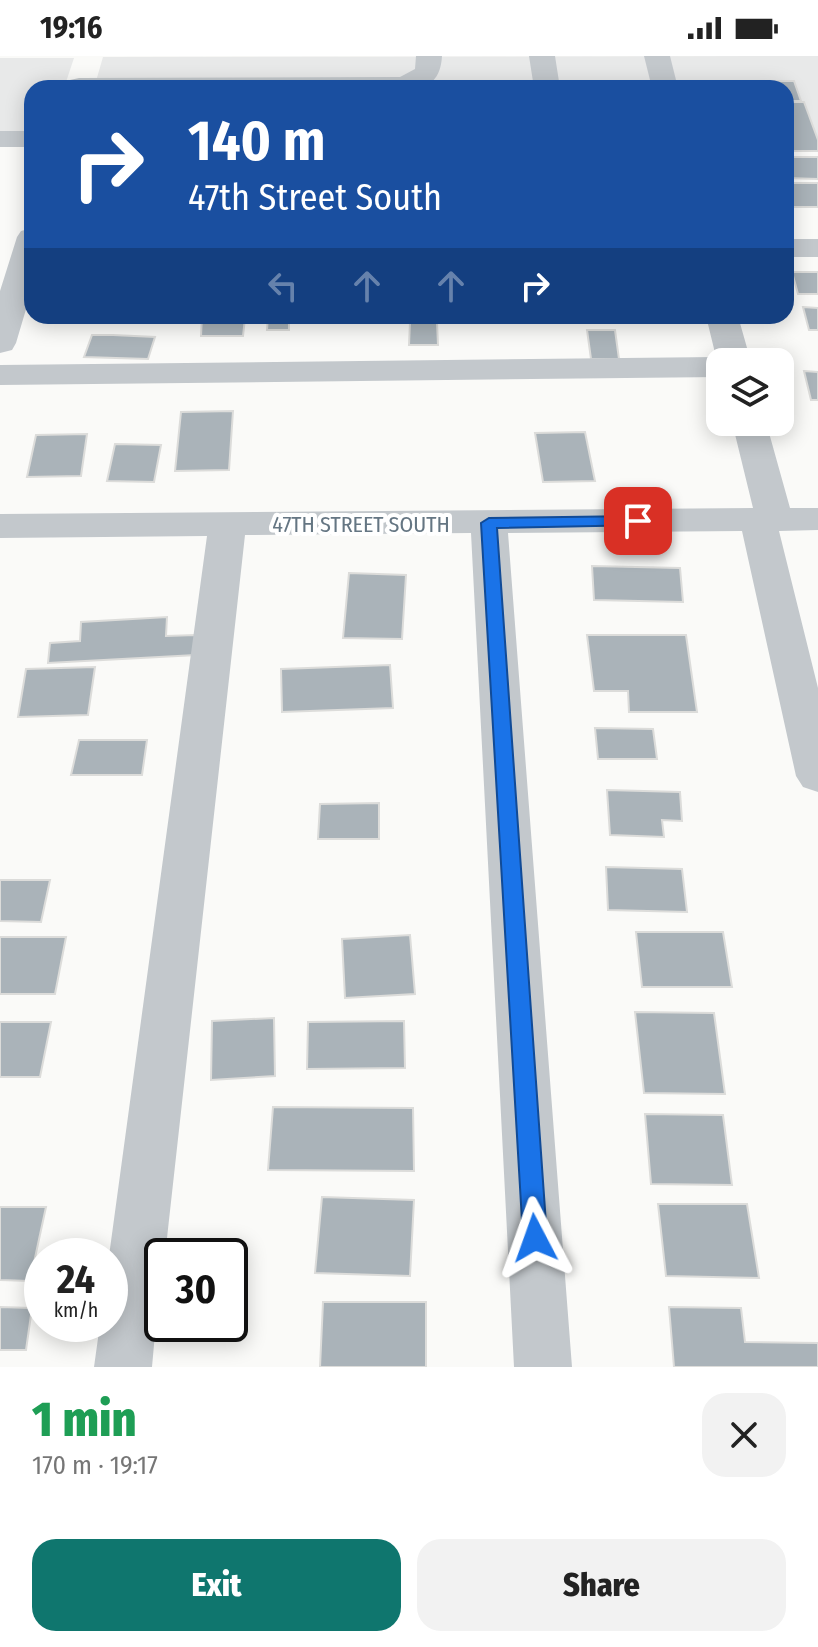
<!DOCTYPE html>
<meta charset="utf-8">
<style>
:root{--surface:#fff;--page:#f2f2f2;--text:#222;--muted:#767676;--accent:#0f766e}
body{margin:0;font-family:"Fira Sans Condensed",sans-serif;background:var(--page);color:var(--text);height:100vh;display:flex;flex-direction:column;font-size:30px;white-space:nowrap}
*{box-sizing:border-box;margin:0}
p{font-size:26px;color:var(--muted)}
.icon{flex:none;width:44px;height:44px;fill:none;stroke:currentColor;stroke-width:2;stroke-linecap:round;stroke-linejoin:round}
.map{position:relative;height:1311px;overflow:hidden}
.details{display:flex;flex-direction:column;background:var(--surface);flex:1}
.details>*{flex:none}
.guide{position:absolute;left:24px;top:24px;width:770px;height:244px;border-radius:24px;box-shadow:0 4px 20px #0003;background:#1a4fa0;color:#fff;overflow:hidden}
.tools{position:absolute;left:706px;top:292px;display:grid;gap:16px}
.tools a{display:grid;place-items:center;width:88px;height:88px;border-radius:16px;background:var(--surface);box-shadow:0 4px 20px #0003;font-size:40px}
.speed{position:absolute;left:24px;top:1182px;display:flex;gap:16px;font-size:40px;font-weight:700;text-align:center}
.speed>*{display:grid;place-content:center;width:104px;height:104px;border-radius:50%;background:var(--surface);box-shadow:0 4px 20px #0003;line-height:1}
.speed small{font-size:20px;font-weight:400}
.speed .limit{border:4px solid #111;border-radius:12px;background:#fff;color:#111}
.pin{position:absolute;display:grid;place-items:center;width:68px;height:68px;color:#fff;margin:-34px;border-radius:16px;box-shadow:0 4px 12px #0006}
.me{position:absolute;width:88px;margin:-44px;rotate:356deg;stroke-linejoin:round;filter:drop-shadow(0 0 6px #0008)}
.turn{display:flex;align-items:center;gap:28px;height:168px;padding:0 32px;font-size:36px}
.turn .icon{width:104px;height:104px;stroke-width:2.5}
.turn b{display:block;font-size:56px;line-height:68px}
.lanes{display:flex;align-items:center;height:76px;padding:0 32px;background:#0003;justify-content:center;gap:40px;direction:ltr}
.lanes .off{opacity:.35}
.round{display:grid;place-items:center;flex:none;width:84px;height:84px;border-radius:24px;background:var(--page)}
.summary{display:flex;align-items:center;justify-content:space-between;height:136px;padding:0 32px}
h1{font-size:48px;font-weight:800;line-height:60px;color:#1e9e55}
.button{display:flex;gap:16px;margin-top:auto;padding:16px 32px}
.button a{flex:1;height:92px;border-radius:24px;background:var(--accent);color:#fff;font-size:32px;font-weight:800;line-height:92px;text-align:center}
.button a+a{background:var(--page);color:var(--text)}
.status{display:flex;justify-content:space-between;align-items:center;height:56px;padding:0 40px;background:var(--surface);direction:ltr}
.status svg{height:22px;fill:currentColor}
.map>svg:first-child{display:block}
.built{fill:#e8e9e9}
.building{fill:#aab3b9;stroke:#dcdcda;stroke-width:2}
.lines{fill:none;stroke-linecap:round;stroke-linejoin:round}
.minor{fill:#c3c8cc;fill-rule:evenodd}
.route{fill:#1a73e8;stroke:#114b97;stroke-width:2}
.labels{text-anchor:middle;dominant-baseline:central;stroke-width:8;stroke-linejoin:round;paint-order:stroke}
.street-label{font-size:22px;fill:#657683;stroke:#fff}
</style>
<div class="status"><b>19:16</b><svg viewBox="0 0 49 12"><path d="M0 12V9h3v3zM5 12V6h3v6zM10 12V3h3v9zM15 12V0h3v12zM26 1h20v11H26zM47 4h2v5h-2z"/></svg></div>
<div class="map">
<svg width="818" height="1311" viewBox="0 0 818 1311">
<rect width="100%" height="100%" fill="#fafaf8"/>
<!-- built -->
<path class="built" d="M 818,0 L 818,93 L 786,94 L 786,32 L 94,32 L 103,1 Z
M 0,2 L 74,2 L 64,32 L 32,32 L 32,88 L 0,88 Z"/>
<!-- building -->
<path class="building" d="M 748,25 L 794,25 L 801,45 L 786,45 L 786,32 L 750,32 Z
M 786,46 L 804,46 L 818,84 L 818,95 L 786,95 Z
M 786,101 L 818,101 L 818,123 L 786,122 Z
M 786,127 L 818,127 L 818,151 L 791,151 Z
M 792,216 L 818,216 L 818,238 L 798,238 Z
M 803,251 L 818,252 L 818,274 L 809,274 Z
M 202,260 L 245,262 L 243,280 L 201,280 Z
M 268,260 L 289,260 L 289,274 L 267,274 Z
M 410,266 L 437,266 L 438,289 L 409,289 Z
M 587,274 L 615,274 L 619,303 L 591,303 Z
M 92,279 L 113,279 L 155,281 L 148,303 L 84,301 Z
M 804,315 L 818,316 L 818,344 L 811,344 Z
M 233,355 L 229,414 L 175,415 L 181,356 Z
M 585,376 L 595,425 L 543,426 L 535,377 Z
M 87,378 L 81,420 L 27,421 L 36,379 Z
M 115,388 L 161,389 L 154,426 L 107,425 Z
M 592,510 L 680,512 L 683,546 L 594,544 Z
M 349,517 L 406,519 L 402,583 L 343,582 Z
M 167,561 L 166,580 L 196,579 L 196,599 L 48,607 L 50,587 L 80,585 L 81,566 Z
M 587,579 L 686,579 L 697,656 L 629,656 L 628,635 L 594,635 Z
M 390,609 L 393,652 L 282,656 L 281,613 Z
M 95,611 L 88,659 L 18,661 L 26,613 Z
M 595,672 L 653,673 L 657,703 L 598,703 Z
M 79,684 L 147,684 L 142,719 L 71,719 Z
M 607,734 L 680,736 L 682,765 L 662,764 L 664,781 L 610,779 Z
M 379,747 L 379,783 L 318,783 L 320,748 Z
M 606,811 L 682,813 L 687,856 L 608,854 Z
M 0,824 L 50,824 L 41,866 L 0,865 Z
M 636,876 L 723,876 L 732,931 L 642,931 Z
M 410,879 L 415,938 L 345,942 L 342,883 Z
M 0,881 L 66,881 L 55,938 L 0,938 Z
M 635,956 L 714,957 L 725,1038 L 644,1037 Z
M 274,962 L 275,1020 L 211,1024 L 212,965 Z
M 404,965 L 405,1012 L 307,1013 L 308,966 Z
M 0,966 L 51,966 L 40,1021 L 0,1021 Z
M 273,1051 L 413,1052 L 414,1115 L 268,1114 Z
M 645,1058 L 723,1059 L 732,1129 L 651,1128 Z
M 322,1141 L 414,1144 L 410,1220 L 315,1217 Z
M 658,1148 L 747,1148 L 759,1222 L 666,1220 Z
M 0,1151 L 46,1151 L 30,1225 L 0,1224 Z
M 323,1246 L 426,1246 L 426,1311 L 320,1311 Z
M 0,1251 L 32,1252 L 26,1294 L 0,1294 Z
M 669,1251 L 741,1252 L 745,1286 L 818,1287 L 818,1311 L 674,1311 Z"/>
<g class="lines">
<!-- minor -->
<path class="minor" d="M 416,0 L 442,0 C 441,16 436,27 420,32 L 66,30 L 70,24 L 79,22 L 400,21 L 415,13 Z
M 529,0 L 555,0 L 560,32 L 534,32 Z
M 644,0 L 670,0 L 678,32 L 652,32 Z
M 0,75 L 32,75 L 32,91 L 0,91 Z
M 32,172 L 32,233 L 16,287 L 12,294 L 0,297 L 0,235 L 17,181 L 21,175 Z
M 786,183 L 818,183 L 818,201 L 786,201 Z
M 706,260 L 738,260 L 751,306 L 720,306 L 720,321 L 0,329 L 0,309 L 716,301 Z
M 732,366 L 766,366 L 790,452 L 818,452 L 818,474 L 779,475 L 818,632 L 818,736 L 803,731 L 796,720 L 742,475 L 508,477 L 572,1311 L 514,1311 L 471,477 L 245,479 L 165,1200 L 162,1200 L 152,1311 L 94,1311 L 100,1268 L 110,1268 L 109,1200 L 207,480 L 0,482 L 0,458 L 753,452 Z"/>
</g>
<!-- route -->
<path class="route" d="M 638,460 L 644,462 L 644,469 L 497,472 L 547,1182 L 543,1190 L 535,1193 L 527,1190 L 523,1182 L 481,467 L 489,462 Z"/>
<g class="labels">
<!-- street labels -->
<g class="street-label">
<text x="361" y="468">47TH STREET SOUTH</text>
</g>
</g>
</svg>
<div class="tools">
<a><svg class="icon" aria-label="layers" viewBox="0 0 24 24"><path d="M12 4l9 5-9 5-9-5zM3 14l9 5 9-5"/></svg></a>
</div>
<div class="speed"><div>24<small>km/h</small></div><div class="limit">30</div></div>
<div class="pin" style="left:638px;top:465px;background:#d93025"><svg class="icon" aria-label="arrive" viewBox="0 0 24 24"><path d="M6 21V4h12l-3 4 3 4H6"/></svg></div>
<svg class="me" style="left:535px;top:1182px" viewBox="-20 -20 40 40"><path d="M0-17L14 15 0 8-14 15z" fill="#1a73e8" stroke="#fff" stroke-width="4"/></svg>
<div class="guide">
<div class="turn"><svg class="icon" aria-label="right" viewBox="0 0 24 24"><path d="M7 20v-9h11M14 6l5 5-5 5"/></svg><div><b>140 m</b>47th Street South</div></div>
<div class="lanes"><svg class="icon off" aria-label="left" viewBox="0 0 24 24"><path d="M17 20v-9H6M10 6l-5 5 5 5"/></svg><svg class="icon off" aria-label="ahead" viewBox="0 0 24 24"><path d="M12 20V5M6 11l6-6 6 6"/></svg><svg class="icon off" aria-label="ahead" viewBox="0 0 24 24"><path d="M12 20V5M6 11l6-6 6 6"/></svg><svg class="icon" aria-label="right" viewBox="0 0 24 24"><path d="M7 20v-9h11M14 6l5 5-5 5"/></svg></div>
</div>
</div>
<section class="details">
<div class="summary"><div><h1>1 min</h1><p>170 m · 19:17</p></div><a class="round"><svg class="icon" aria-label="close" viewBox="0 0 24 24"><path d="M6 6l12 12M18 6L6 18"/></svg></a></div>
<div class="button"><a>Exit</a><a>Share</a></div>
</section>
